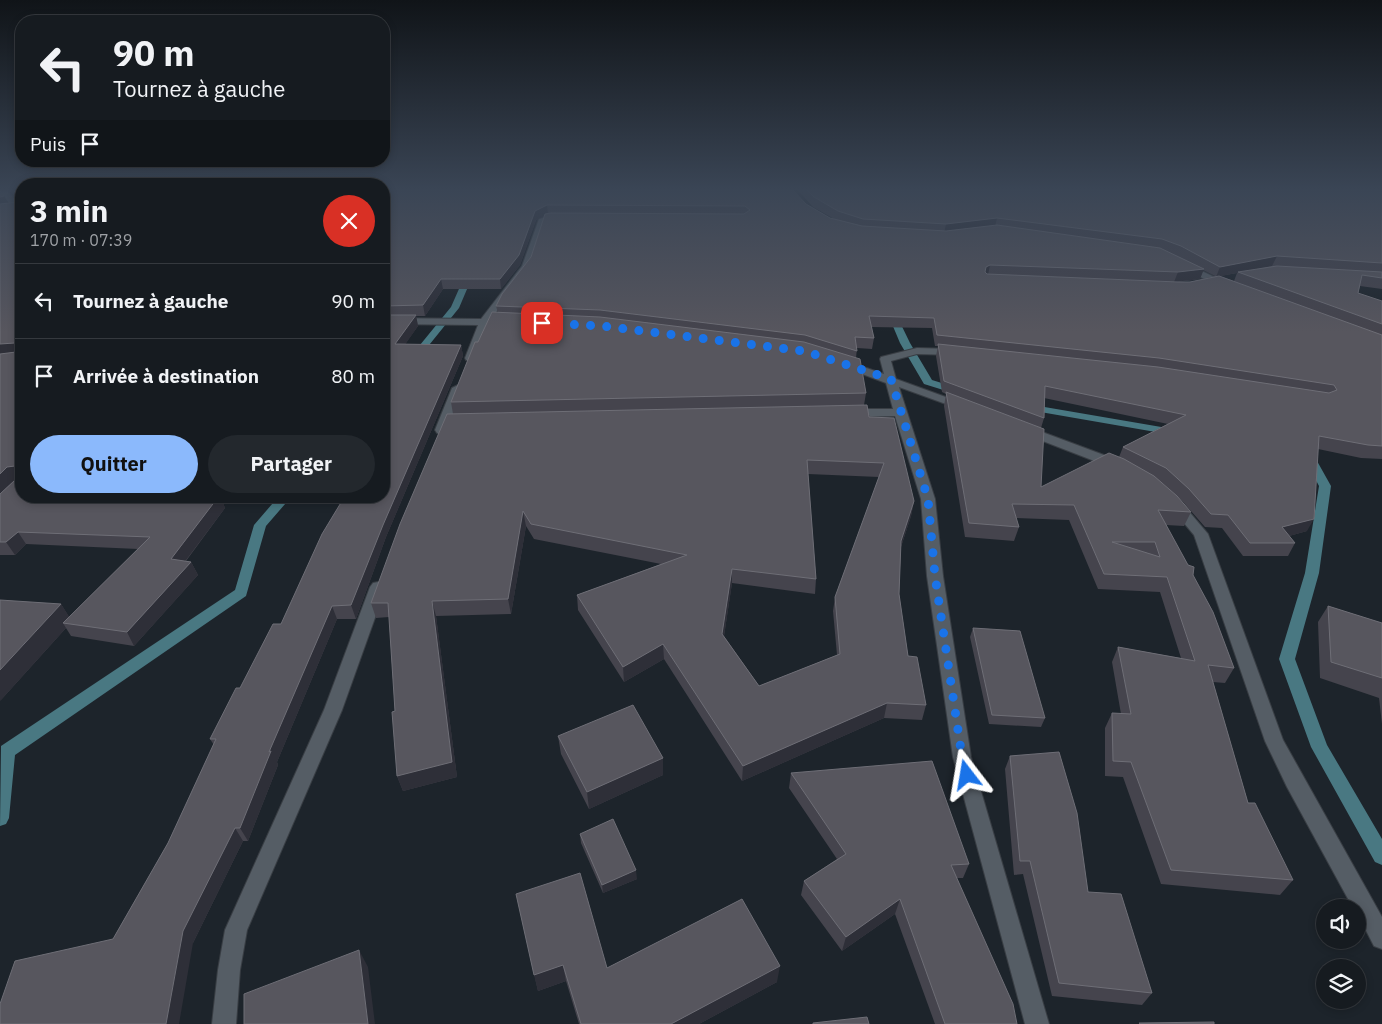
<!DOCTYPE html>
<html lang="fr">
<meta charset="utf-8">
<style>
:root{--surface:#161b20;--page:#23282d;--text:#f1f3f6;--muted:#9ea1a5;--line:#35393e;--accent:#8bb9fc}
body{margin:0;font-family:"IBM Plex Sans",sans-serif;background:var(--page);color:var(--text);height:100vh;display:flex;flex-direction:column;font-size:19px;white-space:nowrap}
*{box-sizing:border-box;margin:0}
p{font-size:16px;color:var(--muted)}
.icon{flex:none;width:28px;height:28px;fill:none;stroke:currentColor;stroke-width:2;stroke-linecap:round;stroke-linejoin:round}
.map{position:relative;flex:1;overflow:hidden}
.details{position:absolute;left:15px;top:178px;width:375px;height:325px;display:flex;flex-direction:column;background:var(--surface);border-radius:20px;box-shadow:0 2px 8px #0003,0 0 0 1px var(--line)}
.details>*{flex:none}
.banner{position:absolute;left:15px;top:15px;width:375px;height:152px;border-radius:20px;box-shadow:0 2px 8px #0003,0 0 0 1px var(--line);background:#161b20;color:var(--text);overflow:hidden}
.buttons{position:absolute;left:1316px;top:899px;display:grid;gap:10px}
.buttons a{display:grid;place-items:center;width:50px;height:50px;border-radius:50%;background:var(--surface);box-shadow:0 2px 8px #0003,0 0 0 1px var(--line);font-size:25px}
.pin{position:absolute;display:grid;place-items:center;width:42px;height:42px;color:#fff;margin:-21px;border-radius:10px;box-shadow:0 2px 8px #0006}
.me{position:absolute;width:55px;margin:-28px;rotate:346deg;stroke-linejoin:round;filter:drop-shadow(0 0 4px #0008)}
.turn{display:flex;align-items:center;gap:18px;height:105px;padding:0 15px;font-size:22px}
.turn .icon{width:65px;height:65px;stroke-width:2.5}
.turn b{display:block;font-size:35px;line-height:42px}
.then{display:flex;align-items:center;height:48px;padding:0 15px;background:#0003;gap:10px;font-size:19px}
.round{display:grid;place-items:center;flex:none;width:52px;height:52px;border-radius:26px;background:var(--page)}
.headline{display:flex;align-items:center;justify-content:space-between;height:85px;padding:0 15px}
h1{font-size:30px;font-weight:700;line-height:38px}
.cta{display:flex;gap:10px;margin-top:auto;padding:10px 15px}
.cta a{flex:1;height:58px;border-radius:30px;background:var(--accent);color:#111;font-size:20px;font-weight:700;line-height:58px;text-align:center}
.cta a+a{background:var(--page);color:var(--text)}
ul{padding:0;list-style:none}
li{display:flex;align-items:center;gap:15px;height:75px;padding:0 15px;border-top:1px solid var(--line)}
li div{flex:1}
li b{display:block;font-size:19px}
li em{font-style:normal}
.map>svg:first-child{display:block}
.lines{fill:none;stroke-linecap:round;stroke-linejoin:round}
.stream{fill:#497882;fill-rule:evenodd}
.minor-casing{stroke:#393e44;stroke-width:2}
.minor{fill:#555d65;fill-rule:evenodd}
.wall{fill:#45444d;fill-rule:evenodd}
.shaded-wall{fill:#2e2f38}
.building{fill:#57565e;stroke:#6e6e76;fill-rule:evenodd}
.route{stroke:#1a73e8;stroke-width:9;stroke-dasharray:0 16.2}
</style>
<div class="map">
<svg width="1382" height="1024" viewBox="0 0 1382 1024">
<rect width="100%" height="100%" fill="#1d242b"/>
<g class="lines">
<!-- stream -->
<path class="stream" d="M 466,273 L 473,275 L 459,308 L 417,360 L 411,360 L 411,356 L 451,307 Z
M 891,309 L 895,312 L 910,343 L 932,380 L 961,389 L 962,391 L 961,393 L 953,393 L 924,384 L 900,343 L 887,312 Z
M 1027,404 L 1173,429 L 1179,432 L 1173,435 L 1023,409 L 1022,407 L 1023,405 Z
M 1304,457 L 1317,461 L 1331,486 L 1319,573 L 1295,659 L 1327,745 L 1382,839 L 1382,865 L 1375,862 L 1311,747 L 1279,659 L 1305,573 L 1319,486 L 1308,465 L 1298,460 Z
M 279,496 L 292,496 L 266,526 L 246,596 L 15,755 L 9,818 L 6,824 L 0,826 L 1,746 L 235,590 L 254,525 Z"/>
<!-- minor casing -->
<g class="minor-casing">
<path id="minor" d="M 0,191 L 9,192 L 21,208 L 21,211 L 15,211 L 4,196 L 0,195 Z
M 563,216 L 563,220 L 546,222 L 530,266 L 491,319 L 505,319 L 510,322 L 505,325 L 488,325 L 474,360 L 466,360 L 465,358 L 478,325 L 384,324 L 384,318 L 481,319 L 522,266 L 539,219 L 546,217 Z
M 1185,263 L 1227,283 L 1229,285 L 1224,288 L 1221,287 L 1182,268 L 1181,266 Z
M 917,348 L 954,349 L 959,352 L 954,355 L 917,354 L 891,361 L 896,379 L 965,404 L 967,406 L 965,408 L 957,408 L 899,387 L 935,499 L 943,576 L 971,757 L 1049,1024 L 1025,1024 L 953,757 L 927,576 L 921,499 L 895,416 L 850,417 L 844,413 L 850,409 L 893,409 L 886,383 L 841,366 L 840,364 L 841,362 L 849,362 L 884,374 L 880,359 L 881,357 Z
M 458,385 L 464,388 L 447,430 L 441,434 L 437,433 L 435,430 L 452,388 Z
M 1026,426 L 1120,461 L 1121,464 L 1115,468 L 1110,467 L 1022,433 L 1020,430 L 1022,427 Z
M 1176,501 L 1181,502 L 1208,534 L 1283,740 L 1382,917 L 1382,949 L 1374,946 L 1358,915 L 1358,908 L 1353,908 L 1287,787 L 1265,741 L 1194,535 L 1169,505 Z
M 378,582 L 383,583 L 386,587 L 342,710 L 247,930 L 240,970 L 236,1024 L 212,1024 L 218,970 L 225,930 L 324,710 L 370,587 L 373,583 Z"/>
</g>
<!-- minor -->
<use href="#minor" class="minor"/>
</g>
<!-- wall -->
<path class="wall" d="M 0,188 L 21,188 L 21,496 L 220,496 L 225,508 L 186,561 L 191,562 L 198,575 L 134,646 L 71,636 L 66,628 L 0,701 L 61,604 L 69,617 L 138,549 L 26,544 L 15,555 L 0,555 L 0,191 L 7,203 L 18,202 L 18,200 L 10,191 L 0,190 Z
M 384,188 L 806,204 L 830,218 L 836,220 L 813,207 L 796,188 L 1382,188 L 1382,289 L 1360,286 L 1358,293 L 1382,301 L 1382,459 L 1361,458 L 1318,449 L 1307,531 L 1289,536 L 1295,543 L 1288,556 L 1243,556 L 1222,528 L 1205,527 L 1183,502 L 1159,480 L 1191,512 L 1184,526 L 1166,525 L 1193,575 L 1234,668 L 1225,683 L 1213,682 L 1248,803 L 1293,880 L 1280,895 L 1161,884 L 1123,777 L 1105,776 L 1105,728 L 1112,713 L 1121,714 L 1112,662 L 1118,647 L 1181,658 L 1160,592 L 1098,589 L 1069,520 L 1016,518 L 1019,527 L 1014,541 L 965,537 L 944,406 L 946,394 L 942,392 L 936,356 L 938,346 L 935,346 L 932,328 L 871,327 L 874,338 L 872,349 L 857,348 L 856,358 L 866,393 L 864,405 L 914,501 L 911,516 L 901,547 L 899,594 L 908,656 L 926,705 L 922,720 L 884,718 L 742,781 L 664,659 L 624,682 L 578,610 L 577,595 L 661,564 L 534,539 L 526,526 L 511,614 L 436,616 L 457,777 L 403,791 L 397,776 L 395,711 L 389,617 L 376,618 L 371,603 L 453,414 L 451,402 L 478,342 L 498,313 L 496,306 L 531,257 L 545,216 L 536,220 L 520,265 L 501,289 L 443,289 L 425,316 L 416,316 L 418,326 L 405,344 L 461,345 L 463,356 L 386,537 L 356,619 L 337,619 L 277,762 L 278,765 L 248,841 L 243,841 L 193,943 L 113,939 L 168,843 L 214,745 L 210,739 L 240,688 L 281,624 L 384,496 ZM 1203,270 L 1215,276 L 1190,282 L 1179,282 L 1200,279 ZM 1237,273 L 1234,281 L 1220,276 ZM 1044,398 L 1168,424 L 1123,447 L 1119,457 L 1041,487 L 1041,428 L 1044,418 ZM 808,474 L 879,477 L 835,597 L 833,611 L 837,655 L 759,686 L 724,636 L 732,583 L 815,594 L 816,579 Z
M 1328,606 L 1382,623 L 1382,724 L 1379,698 L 1320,678 L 1318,622 Z
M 973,628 L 1045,718 L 1041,727 L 989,724 L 970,637 Z
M 558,736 L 663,758 L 663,775 L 589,809 L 561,754 Z
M 1010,756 L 1088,892 L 1152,993 L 1142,1005 L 1052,996 L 1023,874 L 1014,875 L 1005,769 Z
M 791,773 L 969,864 L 963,878 L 957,878 L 1017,1024 L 935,1024 L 895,914 L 842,951 L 801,895 L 804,881 L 837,859 L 789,788 Z
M 580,834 L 637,879 L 603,893 L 581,843 Z
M 516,894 L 607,968 L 777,982 L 699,1024 L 579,1024 L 566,981 L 538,991 Z"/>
<!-- shaded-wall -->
<path class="shaded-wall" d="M 4,196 L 9,205 L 0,207 L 0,197 Z
M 547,205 L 548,214 L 536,220 L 520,265 L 501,289 L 500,279 L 535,211 Z
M 997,218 L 995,227 L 944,233 L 946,224 Z
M 1277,256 L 1272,266 L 1216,277 L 1220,267 Z
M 990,265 L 988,275 L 983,277 L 986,267 Z
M 1204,269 L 1200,279 L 1174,282 L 1178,272 Z
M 441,279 L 443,289 L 425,316 L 423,305 Z
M 416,315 L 418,326 L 398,355 L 395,344 Z
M 15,343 L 21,354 L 0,356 L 0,344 Z
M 461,345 L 463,356 L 386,537 L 356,619 L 351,605 L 383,525 Z
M 15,466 L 15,480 L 0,494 L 0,474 L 7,467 Z
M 219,496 L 220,496 L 225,508 L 177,572 L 171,559 Z
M 914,501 L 911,516 L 898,556 L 901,541 Z
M 523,511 L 526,526 L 511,614 L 508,599 Z
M 1314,519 L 1307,531 L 1275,540 L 1282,527 Z
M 18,532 L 26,544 L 15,555 L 6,542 Z
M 191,562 L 198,575 L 134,646 L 127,632 Z
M 732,569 L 732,583 L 722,649 L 722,634 Z
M 432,601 L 436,616 L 457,777 L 403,791 L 397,776 Z
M 61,604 L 72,621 L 63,623 L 66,628 L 0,701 L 0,670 Z
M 332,606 L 337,619 L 277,762 L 278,765 L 248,841 L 240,828 L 269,752 Z
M 663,644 L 664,659 L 624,682 L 623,667 Z
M 887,703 L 884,718 L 742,781 L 743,766 Z
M 663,758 L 663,775 L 589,809 L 587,792 Z
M 235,828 L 243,841 L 193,943 L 179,1024 L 166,1024 L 183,931 Z
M 636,870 L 637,879 L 603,893 L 602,885 Z
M 900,899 L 895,914 L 842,951 L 846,937 Z
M 359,950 L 368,967 L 375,1024 L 368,1024 Z
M 563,965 L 566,981 L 538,991 L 534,975 Z
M 780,966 L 777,982 L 699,1024 L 671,1024 Z"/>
<!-- building -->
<path class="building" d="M 12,188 L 21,188 L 21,496 L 219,496 L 171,559 L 191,562 L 127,632 L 63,623 L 150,537 L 18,532 L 6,542 L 0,542 L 0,494 L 15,480 L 15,466 L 7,467 L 0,474 L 0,354 L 16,352 L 17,345 L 15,343 L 0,344 L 0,204 L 18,202 L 18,196 Z
M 384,188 L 791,188 L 806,204 L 830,218 L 862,226 L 946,231 L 997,225 L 1160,248 L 1204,269 L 1178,272 L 990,265 L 986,267 L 985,272 L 987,274 L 1178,282 L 1190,282 L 1219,276 L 1382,335 L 1382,446 L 1368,445 L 1319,436 L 1314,519 L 1282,527 L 1295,543 L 1250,543 L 1228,515 L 1211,514 L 1189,489 L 1166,468 L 1123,447 L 1186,415 L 1045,386 L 1044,418 L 944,381 L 938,344 L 1158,367 L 1329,393 L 1337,390 L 1334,385 L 1159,358 L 937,335 L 934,318 L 869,316 L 874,338 L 855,337 L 857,351 L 805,335 L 600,310 L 496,306 L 502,294 L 531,257 L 545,214 L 551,213 L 744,214 L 750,210 L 745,206 L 547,205 L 535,211 L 519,255 L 500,279 L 441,279 L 423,305 L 384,306 Z
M 805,188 L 1382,188 L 1382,263 L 1277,256 L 1220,267 L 1181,246 L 1162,239 L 997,218 L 946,224 L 863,219 L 838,211 L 814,197 Z
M 0,191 L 4,196 L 0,197 Z
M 1277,266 L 1382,272 L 1382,278 L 1362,275 L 1358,293 L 1382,301 L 1382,324 L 1238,272 Z
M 492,312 L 600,317 L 804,342 L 860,359 L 866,393 L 451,402 L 475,342 L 478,342 Z
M 384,315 L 416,315 L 395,344 L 461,345 L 383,525 L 351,605 L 332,606 L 269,752 L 271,751 L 240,828 L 235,828 L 183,931 L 166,1024 L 0,1024 L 0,1004 L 15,961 L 113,939 L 168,843 L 216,739 L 210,739 L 236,688 L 240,688 L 273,624 L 281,624 L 322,534 L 345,496 L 384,496 Z
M 946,392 L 1044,429 L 1041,487 L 1109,453 L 1124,459 L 1154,476 L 1177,496 L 1191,512 L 1158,510 L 1188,565 L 1194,567 L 1193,575 L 1213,612 L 1234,668 L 1208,665 L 1248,803 L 1255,803 L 1293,880 L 1171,870 L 1131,762 L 1113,761 L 1112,713 L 1131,714 L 1118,647 L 1195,661 L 1167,577 L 1104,574 L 1074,505 L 1012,504 L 1019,527 L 969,523 ZM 1112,542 L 1155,542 L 1160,557 Z
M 867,405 L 869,417 L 894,418 L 914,501 L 901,541 L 899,594 L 908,656 L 917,657 L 926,705 L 887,703 L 743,766 L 663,644 L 623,667 L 577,595 L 687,555 L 531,524 L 523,511 L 508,599 L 432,601 L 452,762 L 397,776 L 392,712 L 395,711 L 388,603 L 371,603 L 400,524 L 447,414 ZM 807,460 L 884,463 L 835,597 L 840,654 L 759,686 L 722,634 L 732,569 L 816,579 Z
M 0,600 L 61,604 L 0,670 Z
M 1328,606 L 1382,623 L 1382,678 L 1331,662 Z
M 973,628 L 1020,631 L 1045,718 L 992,715 Z
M 633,705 L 663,758 L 587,792 L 558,736 Z
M 1059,752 L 1077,813 L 1088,892 L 1121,894 L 1152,993 L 1059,983 L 1030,861 L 1020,861 L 1010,756 Z
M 932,761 L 969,864 L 951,865 L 1013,1004 L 1017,1024 L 945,1024 L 900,899 L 846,937 L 804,881 L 846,854 L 791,773 Z
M 613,819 L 636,870 L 602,885 L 580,834 Z
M 580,873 L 607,968 L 742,899 L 780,966 L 671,1024 L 581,1024 L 563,965 L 534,975 L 516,894 Z
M 359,950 L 368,1024 L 244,1024 L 244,994 Z
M 867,1017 L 869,1024 L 813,1024 L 813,1023 Z
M 1214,1022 L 1214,1024 L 1140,1024 L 1139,1023 Z"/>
<!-- sky -->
<linearGradient id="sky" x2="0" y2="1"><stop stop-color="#101418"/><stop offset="0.57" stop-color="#3a4555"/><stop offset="1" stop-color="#3a4555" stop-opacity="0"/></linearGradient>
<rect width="1382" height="332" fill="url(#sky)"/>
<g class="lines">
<!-- route -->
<path class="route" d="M 542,323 L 602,326 L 804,351 L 891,379 L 928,499 L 935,576 L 962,757 L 967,775"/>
</g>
</svg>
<div class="buttons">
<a><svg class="icon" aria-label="sound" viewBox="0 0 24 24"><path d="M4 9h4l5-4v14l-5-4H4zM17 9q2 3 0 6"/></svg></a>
<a><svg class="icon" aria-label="layers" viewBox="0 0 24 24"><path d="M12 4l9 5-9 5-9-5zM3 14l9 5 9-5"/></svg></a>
</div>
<div class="pin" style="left:542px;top:323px;background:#d93025"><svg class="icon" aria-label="arrive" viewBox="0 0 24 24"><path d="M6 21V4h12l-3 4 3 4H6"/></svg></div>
<svg class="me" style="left:967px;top:775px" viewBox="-20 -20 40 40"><path d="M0-17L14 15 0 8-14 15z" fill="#1a73e8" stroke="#fff" stroke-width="4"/></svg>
<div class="banner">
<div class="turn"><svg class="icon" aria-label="left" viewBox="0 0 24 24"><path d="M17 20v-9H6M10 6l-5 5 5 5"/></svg><div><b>90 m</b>Tournez à gauche</div></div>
<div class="then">Puis<svg class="icon" aria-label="arrive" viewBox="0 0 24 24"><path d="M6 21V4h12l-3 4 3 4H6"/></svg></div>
</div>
<section class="details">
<div class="headline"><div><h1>3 min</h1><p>170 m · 07:39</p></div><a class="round" style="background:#d93025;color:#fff"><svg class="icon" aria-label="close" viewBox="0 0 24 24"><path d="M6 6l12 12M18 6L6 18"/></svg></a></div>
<ul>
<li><svg class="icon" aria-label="left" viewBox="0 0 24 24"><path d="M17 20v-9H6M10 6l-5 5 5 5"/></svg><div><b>Tournez à gauche</b></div><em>90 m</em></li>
<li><svg class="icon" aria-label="arrive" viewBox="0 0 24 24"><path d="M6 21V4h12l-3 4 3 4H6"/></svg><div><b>Arrivée à destination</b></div><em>80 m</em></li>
</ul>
<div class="cta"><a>Quitter</a><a>Partager</a></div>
</section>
</div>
